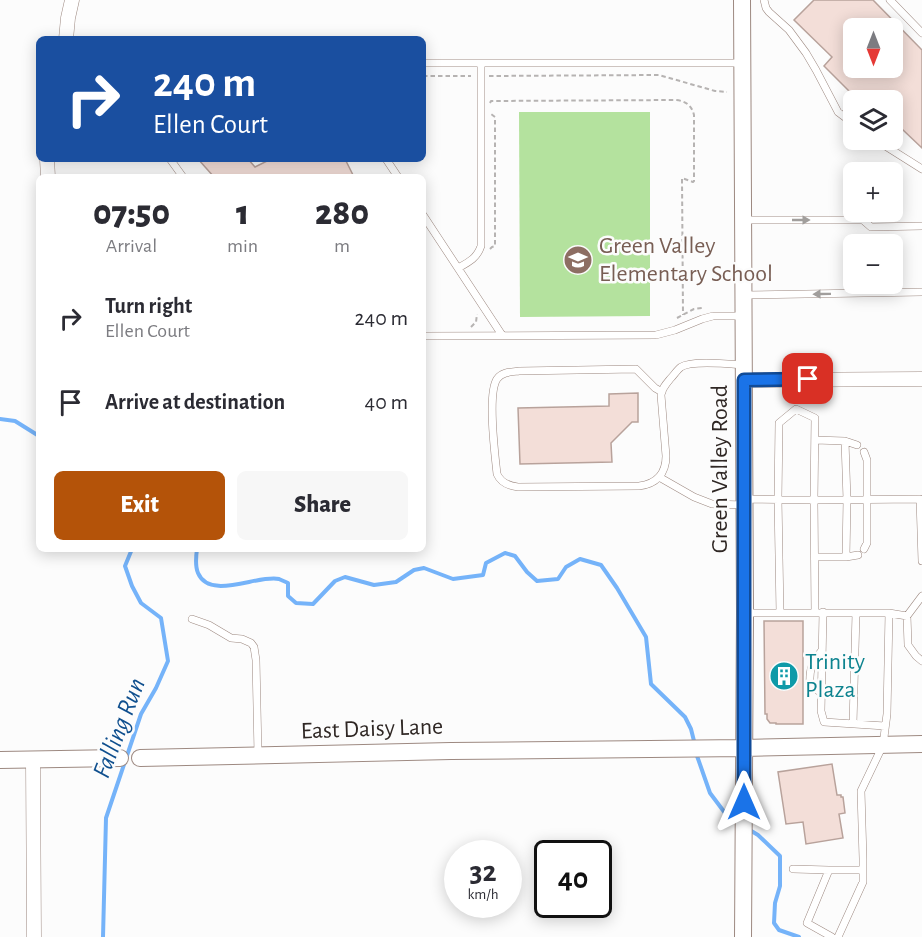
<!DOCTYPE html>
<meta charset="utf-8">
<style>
:root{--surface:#fff;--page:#f7f7f7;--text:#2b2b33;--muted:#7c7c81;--accent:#b45309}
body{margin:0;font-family:"Alegreya Sans",sans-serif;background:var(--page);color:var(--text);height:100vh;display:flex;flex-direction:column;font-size:22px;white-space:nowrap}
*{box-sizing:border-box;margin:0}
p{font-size:20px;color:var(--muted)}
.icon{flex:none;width:33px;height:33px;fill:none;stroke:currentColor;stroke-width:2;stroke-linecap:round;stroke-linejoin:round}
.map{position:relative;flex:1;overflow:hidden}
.drawer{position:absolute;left:36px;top:174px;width:390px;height:378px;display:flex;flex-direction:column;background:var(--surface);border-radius:9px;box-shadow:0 3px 15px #0003}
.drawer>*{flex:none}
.hud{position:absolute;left:36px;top:36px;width:390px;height:126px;border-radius:9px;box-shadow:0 3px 15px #0003;background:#1a4fa0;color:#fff;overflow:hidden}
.needle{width:39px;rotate:180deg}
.tools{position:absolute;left:843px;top:18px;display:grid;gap:12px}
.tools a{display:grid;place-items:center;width:60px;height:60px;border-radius:9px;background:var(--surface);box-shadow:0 3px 15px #0003;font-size:30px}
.speed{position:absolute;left:444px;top:840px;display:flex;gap:12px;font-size:30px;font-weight:700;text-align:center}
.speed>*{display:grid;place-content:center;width:78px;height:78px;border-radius:50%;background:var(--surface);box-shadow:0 3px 15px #0003;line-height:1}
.speed small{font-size:15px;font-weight:400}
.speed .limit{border:3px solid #111;border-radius:9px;background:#fff;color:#111}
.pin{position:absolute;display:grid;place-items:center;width:51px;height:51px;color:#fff;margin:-26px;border-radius:12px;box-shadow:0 3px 9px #0006}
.me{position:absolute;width:66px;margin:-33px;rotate:0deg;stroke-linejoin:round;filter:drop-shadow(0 0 4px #0008)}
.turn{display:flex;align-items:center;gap:21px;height:126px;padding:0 18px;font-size:27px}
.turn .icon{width:78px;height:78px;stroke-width:2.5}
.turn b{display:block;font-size:42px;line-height:51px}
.eta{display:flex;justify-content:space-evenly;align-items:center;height:102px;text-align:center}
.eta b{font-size:36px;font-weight:800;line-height:42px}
.primary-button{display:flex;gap:12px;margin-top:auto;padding:12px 18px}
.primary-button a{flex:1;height:69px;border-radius:9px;background:var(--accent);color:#fff;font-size:24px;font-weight:800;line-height:69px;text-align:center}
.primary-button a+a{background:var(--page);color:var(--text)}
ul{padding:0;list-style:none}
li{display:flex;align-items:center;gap:18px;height:84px;padding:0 18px}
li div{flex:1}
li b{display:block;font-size:22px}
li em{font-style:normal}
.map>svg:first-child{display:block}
.green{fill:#b4e29e}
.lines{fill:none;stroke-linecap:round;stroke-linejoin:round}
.stream{stroke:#75b3f9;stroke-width:4}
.building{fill:#f3ded8;stroke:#b8a29b;stroke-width:1.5;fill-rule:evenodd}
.service-casing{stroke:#9d8981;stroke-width:8}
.minor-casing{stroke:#9d8981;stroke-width:15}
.tertiary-casing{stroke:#9d8981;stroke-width:18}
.path{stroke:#b6b3b2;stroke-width:2;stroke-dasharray:4.5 3;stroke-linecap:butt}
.service{stroke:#fff;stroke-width:7}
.minor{stroke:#fff;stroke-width:14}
.tertiary{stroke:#fff;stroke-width:16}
.oneway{fill:#a19e9c}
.route-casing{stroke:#114b97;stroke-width:15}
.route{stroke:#1a73e8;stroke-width:10}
.labels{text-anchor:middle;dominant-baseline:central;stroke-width:5;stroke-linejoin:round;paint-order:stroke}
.education-label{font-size:24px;fill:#785e54;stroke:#fcfcfc;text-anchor:start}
.street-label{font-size:24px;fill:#2f2724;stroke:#fcfcfc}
.culture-label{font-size:24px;fill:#0d838f;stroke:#fcfcfc;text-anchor:start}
.water-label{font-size:26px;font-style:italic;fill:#0f4f8e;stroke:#fcfcfc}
</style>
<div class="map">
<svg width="922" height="937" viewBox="0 0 922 937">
<rect width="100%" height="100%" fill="#fcfcfc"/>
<!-- green -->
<path class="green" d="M 519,112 L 650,112 L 650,316 L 520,317 Z"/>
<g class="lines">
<!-- stream -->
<path class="stream" d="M 0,419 L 15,421 L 39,436
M 197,549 C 196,556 195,566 198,573 C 210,601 258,574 279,579 C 281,580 286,582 288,583 L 288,596 L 296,603 L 313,604 L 335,581 L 345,577 L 374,585 L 396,582 L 414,570 L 424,568 L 453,579 L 483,575 L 486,563 L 505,553 L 515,556 L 527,572 L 537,581 L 558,579 L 566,567 L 580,559 L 601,565 L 617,588 L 646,637 L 651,684 L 685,717 L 691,729 L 695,745
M 696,753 L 710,793 L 725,813 L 739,823
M 748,829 L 758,835 L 780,856 L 780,886 L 775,903 L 774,923 L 779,930 L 799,937
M 103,937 L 106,818 L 141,714 L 156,688 L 168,661 L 161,618 L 141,603 L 132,586 L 125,566 L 132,549"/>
</g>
<!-- building -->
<path class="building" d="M 814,0 L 873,0 L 922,50 L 922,148 L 903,130 L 892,140 L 892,100 L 858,100 L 824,66 L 832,57 L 794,20 ZM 854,28 L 892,28 L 892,68 L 854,68 Z
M 198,159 L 248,159 L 255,167 L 271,159 L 345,159 L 354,177 L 214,177 Z
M 638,393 L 638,422 L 632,422 L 611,443 L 612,462 L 520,464 L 518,408 L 609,406 L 609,394 Z
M 764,621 L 803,621 L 803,724 L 776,724 L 776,723 L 770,723 L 767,719 L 767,714 L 765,714 Z
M 832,764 L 837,795 L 841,795 L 841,797 L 843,797 L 845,813 L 839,814 L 843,838 L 806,844 L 803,822 L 786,824 L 778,772 Z"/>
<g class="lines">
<!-- service casing -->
<g class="service-casing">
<path id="service" d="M 764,0 L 766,8 L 769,12 L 789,30 L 806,53 L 816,70 L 838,112 L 854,124
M 890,0 L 922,33
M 423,63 L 742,63
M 876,140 L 922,169
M 170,159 L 183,177
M 386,159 L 398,177
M 423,215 L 502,335
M 745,220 L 863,220 L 871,227 L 922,226
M 458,268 C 469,262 477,258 481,246 L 481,63
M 745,295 L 922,292
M 423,336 L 656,335 L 675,330 L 702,319 L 713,316 L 743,316
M 662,392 L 655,388 L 636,369 L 519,371 C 511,372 502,372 497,379 C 487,394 495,455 497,474 C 501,483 509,486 518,487 L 639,486 C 656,484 666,474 666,456 L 661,395 C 662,388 666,384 671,378 C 674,375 677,370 681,367 C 692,360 729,364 744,365
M 815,440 L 845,441 L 857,445
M 864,452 L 867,460 L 867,543 L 864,549
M 659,477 L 694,497 L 712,504 L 744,505
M 744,499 L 814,500 L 815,612
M 815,557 L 846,557 L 847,500 L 845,441
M 846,557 L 858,555
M 823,612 L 821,711 L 824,722 L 885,726
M 745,613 L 889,613 L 887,714 L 883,745 L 861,791 L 863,859 L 863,882 L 838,937
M 780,613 L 778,499 L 779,423 L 796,409 L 815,418 L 814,500 L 920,499 L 922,561
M 889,613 L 907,616 L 922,596
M 907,616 L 908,645 L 916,656 L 922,661
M 192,619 L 209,625 L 231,638 L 242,639 L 251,643 L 254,647 L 256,660 L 258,754
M 821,693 L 810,684 C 809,667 813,663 822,650
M 853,724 L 856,613
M 793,869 L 829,870
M 832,937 L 807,923 L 829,870 L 863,870"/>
</g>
<!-- minor casing -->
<g class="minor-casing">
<path id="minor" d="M 66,39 L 68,18 L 72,0
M 47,159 L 48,177
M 744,380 L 922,379
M 33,760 L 34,937"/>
</g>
<!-- tertiary casing -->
<g class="tertiary-casing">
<path id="tertiary" d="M 742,0 L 745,613 L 743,937
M 140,758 L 451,751 L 744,748 L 922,744
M 0,760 L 120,758"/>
</g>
<!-- path -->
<path class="path" d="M 423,76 L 471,76
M 489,76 L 659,75 L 715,91 L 727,92
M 490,103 L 491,101 L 676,100 C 686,101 692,106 694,115 L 694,181 L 693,182 L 682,178 L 683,315
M 490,249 L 492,247 L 495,246 L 495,117 L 491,114
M 677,318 L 694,309 L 702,308
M 471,327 L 476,322 L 477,314"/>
<!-- service -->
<use href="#service" class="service"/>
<!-- minor -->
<use href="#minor" class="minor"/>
<!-- tertiary -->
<use href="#tertiary" class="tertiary"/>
</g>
<!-- one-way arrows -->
<defs><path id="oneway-solid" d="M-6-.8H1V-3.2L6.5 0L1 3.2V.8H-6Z" transform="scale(1.5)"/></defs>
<g class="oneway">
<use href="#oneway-solid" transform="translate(801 220)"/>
<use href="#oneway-solid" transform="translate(822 294) rotate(179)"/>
</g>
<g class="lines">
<!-- route casing -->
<g class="route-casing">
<path id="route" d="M 744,802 L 744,380 L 808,379"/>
</g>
<!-- route -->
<use href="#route" class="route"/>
</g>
<!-- icons -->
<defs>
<g id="school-disc" transform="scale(1.5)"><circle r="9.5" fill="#8d6e63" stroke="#fcfcfc"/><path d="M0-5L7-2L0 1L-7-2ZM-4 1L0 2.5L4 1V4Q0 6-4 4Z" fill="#fff"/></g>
<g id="building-disc" transform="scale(1.5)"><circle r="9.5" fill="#0f9aa8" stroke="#fcfcfc"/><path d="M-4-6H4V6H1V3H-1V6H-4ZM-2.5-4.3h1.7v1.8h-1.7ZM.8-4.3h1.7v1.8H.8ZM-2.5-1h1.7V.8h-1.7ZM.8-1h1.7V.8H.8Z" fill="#fff"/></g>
</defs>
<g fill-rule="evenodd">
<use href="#school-disc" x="578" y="260"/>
<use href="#building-disc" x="784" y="676"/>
</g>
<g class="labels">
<!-- education labels -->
<g class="education-label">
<text x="599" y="246">Green Valley<tspan x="599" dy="28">Elementary School</tspan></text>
</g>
<!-- street labels -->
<g class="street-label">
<text transform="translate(720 469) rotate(-90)">Green Valley Road</text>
<text transform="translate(372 729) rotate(-2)">East Daisy Lane</text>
</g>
<!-- culture labels -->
<g class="culture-label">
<text x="805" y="662">Trinity<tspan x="805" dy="28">Plaza</tspan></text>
</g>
<!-- water labels -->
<g class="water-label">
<text transform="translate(119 728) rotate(-69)">Falling Run</text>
</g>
</g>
</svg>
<div class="tools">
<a><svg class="needle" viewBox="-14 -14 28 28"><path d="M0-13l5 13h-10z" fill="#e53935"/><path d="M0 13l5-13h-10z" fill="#7c7c81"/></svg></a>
<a><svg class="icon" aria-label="layers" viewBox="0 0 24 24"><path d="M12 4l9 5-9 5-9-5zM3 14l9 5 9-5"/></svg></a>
<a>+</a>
<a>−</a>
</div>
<div class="speed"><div>32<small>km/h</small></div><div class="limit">40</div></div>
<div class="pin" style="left:808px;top:379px;background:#d93025"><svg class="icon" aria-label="arrive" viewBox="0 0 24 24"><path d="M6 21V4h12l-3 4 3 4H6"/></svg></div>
<svg class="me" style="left:744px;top:802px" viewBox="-20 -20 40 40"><path d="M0-17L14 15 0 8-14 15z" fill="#1a73e8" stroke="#fff" stroke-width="4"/></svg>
<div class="hud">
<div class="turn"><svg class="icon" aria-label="right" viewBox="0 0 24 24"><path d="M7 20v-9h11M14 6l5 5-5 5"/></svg><div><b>240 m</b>Ellen Court</div></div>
</div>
<section class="drawer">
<div class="eta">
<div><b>07:50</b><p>Arrival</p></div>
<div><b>1</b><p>min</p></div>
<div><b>280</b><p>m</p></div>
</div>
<ul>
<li><svg class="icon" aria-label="right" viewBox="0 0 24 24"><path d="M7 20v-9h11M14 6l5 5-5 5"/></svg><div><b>Turn right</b><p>Ellen Court</p></div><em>240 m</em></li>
<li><svg class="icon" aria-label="arrive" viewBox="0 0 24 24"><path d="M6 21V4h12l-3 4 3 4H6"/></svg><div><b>Arrive at destination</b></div><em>40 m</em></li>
</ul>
<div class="primary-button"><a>Exit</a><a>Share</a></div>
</section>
</div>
